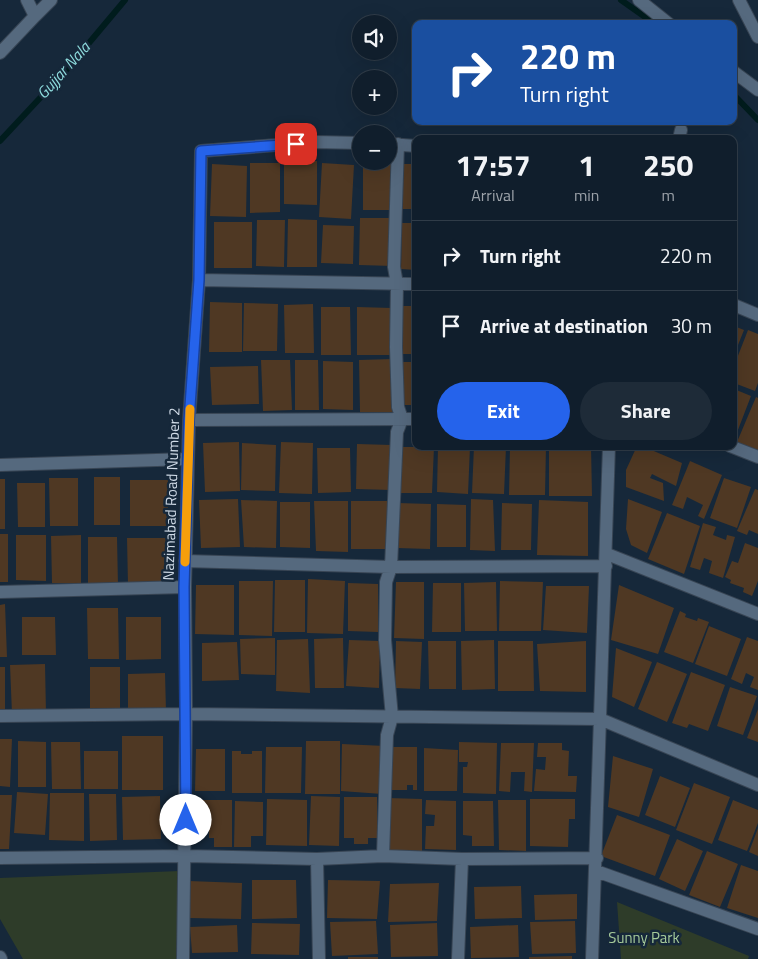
<!DOCTYPE html>
<meta charset="utf-8">
<style>
:root{--surface:#101e2c;--page:#1e2b38;--text:#f1f3f6;--muted:#9ca2a9;--line:#303c48;--accent:#2563eb}
body{margin:0;font-family:"Titillium Web",sans-serif;background:var(--page);color:var(--text);height:100vh;display:flex;flex-direction:column;font-size:19px;white-space:nowrap}
*{box-sizing:border-box;margin:0}
p{font-size:16px;color:var(--muted)}
.icon{flex:none;width:28px;height:28px;fill:none;stroke:currentColor;stroke-width:2;stroke-linecap:round;stroke-linejoin:round}
.map{position:relative;flex:1;overflow:hidden}
.sheet{position:absolute;left:412px;top:135px;width:325px;height:315px;display:flex;flex-direction:column;background:var(--surface);border-radius:10px;box-shadow:0 5px 20px #0002,0 0 0 1px var(--line)}
.sheet>*{flex:none}
.hud{position:absolute;left:412px;top:20px;width:325px;height:105px;border-radius:10px;box-shadow:0 5px 20px #0002,0 0 0 1px var(--line);background:#1a4fa0;color:#fff;overflow:hidden}
.tools{position:absolute;left:352px;top:15px;display:grid;gap:10px}
.tools a{display:grid;place-items:center;width:45px;height:45px;border-radius:50%;background:var(--surface);box-shadow:0 5px 20px #0002,0 0 0 1px var(--line);font-size:25px}
.pin{position:absolute;display:grid;place-items:center;width:42px;height:42px;color:#fff;margin:-21px;border-radius:10px;box-shadow:0 2px 8px #0006}
.me{position:absolute;width:55px;margin:-28px;rotate:0deg;stroke-linejoin:round;filter:drop-shadow(0 0 4px #0008)}
.turn{display:flex;align-items:center;gap:18px;height:105px;padding:0 25px;font-size:22px}
.turn .icon{width:65px;height:65px;stroke-width:2.5}
.turn b{display:block;font-size:35px;line-height:42px}
.eta{display:flex;justify-content:space-evenly;align-items:center;height:85px;text-align:center}
.eta b{font-size:30px;font-weight:700;line-height:35px}
.button{display:flex;gap:10px;margin-top:auto;padding:10px 25px}
.button a{flex:1;height:58px;border-radius:30px;background:var(--accent);color:#fff;font-size:20px;font-weight:700;line-height:58px;text-align:center}
.button a+a{background:var(--page);color:var(--text)}
ul{padding:0;list-style:none}
li{display:flex;align-items:center;gap:15px;height:70px;padding:0 25px;border-top:1px solid var(--line)}
li div{flex:1}
li b{display:block;font-size:19px}
li em{font-style:normal}
.map>svg:first-child{display:block}
.green{fill:#2e3c29}
.lines{fill:none;stroke-linecap:round;stroke-linejoin:round}
.stream{stroke:#001c1d;stroke-width:6}
.building{fill:#4f3823}
.minor-casing{stroke:#384554;stroke-width:14}
.minor{stroke:#55697e;stroke-width:12}
.route-casing{stroke:#184099;stroke-width:12}
.route{stroke:#2563eb;stroke-width:9}
.slow{stroke:#f59e0b;stroke-width:9}
.labels{text-anchor:middle;dominant-baseline:central;stroke-width:5;stroke-linejoin:round;paint-order:stroke}
.street-label{font-size:15px;fill:#d0dbe7;stroke:#16283a}
.park-label{font-size:15px;fill:#a6ca9a;stroke:#16283a}
.water-label{font-size:16px;font-style:italic;fill:#8ddbdd;stroke:#16283a}
</style>
<div class="map">
<svg width="758" height="959" viewBox="0 0 758 959">
<rect width="100%" height="100%" fill="#16283a"/>
<!-- green -->
<path class="green" d="M 180,871 L 176,959 L 23,959 L 0,919 L 0,878 Z
M 617,902 L 749,956 L 748,959 L 621,959 Z"/>
<g class="lines">
<!-- stream -->
<path class="stream" d="M 621,0 L 655,24
M 734,95 L 758,120
M 0,141 L 68,68 L 125,0"/>
</g>
<!-- building -->
<path class="building" d="M 284,161 L 317,161 L 317,205 L 284,204 Z
M 250,163 L 280,163 L 280,212 L 250,213 Z
M 322,163 L 354,165 L 351,219 L 319,217 Z
M 363,163 L 393,163 L 394,210 L 363,210 Z
M 212,164 L 247,166 L 246,217 L 210,216 Z
M 401,164 L 416,164 L 416,209 L 402,209 Z
M 360,218 L 394,218 L 393,266 L 359,265 Z
M 288,219 L 317,220 L 317,267 L 287,267 Z
M 257,220 L 285,220 L 284,267 L 256,266 Z
M 214,222 L 252,222 L 252,268 L 214,268 Z
M 402,223 L 416,223 L 416,270 L 401,269 Z
M 323,225 L 354,226 L 353,264 L 321,263 Z
M 210,302 L 242,303 L 242,352 L 209,352 Z
M 244,303 L 278,304 L 277,351 L 243,351 Z
M 313,304 L 314,353 L 285,353 L 284,305 Z
M 403,306 L 416,306 L 416,354 L 403,354 Z
M 321,307 L 350,307 L 351,355 L 321,355 Z
M 357,307 L 392,308 L 392,355 L 357,355 Z
M 734,326 L 744,330 L 734,355 Z
M 748,330 L 758,334 L 758,383 L 755,391 L 734,383 L 734,366 Z
M 393,359 L 394,412 L 360,412 L 359,360 Z
M 261,360 L 290,360 L 292,410 L 263,411 Z
M 295,360 L 318,360 L 319,410 L 295,410 Z
M 323,361 L 353,362 L 353,410 L 323,409 Z
M 403,362 L 416,362 L 416,405 L 402,405 Z
M 258,366 L 259,404 L 212,405 L 210,367 Z
M 734,389 L 751,396 L 736,435 L 734,434 Z
M 756,397 L 758,398 L 758,451 L 737,442 Z
M 239,442 L 240,491 L 205,492 L 203,443 Z
M 281,442 L 313,443 L 312,494 L 279,493 Z
M 242,443 L 276,445 L 275,491 L 241,490 Z
M 357,444 L 392,445 L 391,490 L 356,489 Z
M 438,446 L 470,447 L 468,494 L 437,492 Z
M 474,446 L 506,447 L 504,494 L 472,493 Z
M 510,446 L 546,446 L 545,495 L 509,495 Z
M 549,446 L 591,446 L 592,496 L 549,496 Z
M 637,446 L 642,446 L 682,463 L 676,486 L 652,474 L 650,478 L 663,483 L 664,501 L 626,487 L 626,470 Z
M 401,447 L 434,447 L 432,493 L 397,493 Z
M 317,448 L 350,448 L 351,492 L 318,493 Z
M 690,461 L 722,475 L 704,519 L 698,516 L 703,505 L 687,497 L 683,509 L 672,505 Z
M 94,477 L 120,477 L 120,525 L 94,525 Z
M 49,478 L 78,478 L 78,526 L 50,526 Z
M 724,478 L 751,487 L 737,528 L 710,518 Z
M 0,479 L 5,479 L 5,529 L 0,529 Z
M 130,480 L 168,480 L 168,526 L 130,526 Z
M 17,483 L 45,483 L 45,527 L 18,527 Z
M 755,489 L 758,490 L 758,534 L 749,530 L 747,535 L 737,531 Z
M 238,499 L 240,547 L 201,548 L 199,500 Z
M 471,499 L 493,500 L 495,551 L 470,550 Z
M 628,499 L 662,512 L 647,553 L 631,545 L 626,529 Z
M 241,500 L 277,501 L 276,548 L 244,547 Z
M 539,500 L 588,502 L 588,556 L 537,555 Z
M 314,501 L 348,501 L 348,552 L 316,551 Z
M 351,501 L 389,501 L 390,549 L 351,549 Z
M 280,502 L 310,502 L 310,548 L 280,547 Z
M 397,503 L 431,504 L 430,549 L 397,548 Z
M 502,503 L 532,504 L 531,550 L 501,550 Z
M 437,504 L 466,505 L 466,547 L 437,547 Z
M 667,513 L 700,526 L 684,574 L 648,559 Z
M 703,523 L 716,527 L 713,535 L 726,540 L 727,535 L 735,537 L 723,578 L 709,573 L 712,561 L 704,558 L 700,570 L 690,567 Z
M 0,534 L 8,534 L 8,582 L 0,582 Z
M 16,535 L 46,535 L 46,581 L 16,580 Z
M 81,535 L 81,583 L 52,583 L 51,536 Z
M 88,537 L 117,537 L 118,586 L 88,586 Z
M 127,538 L 166,538 L 166,584 L 128,585 Z
M 745,543 L 758,548 L 758,581 L 752,596 L 743,592 L 744,588 L 730,583 L 731,580 L 725,577 L 732,561 L 738,563 Z
M 308,579 L 345,581 L 343,634 L 307,633 Z
M 275,580 L 305,580 L 305,632 L 274,632 Z
M 239,581 L 273,581 L 272,636 L 239,635 Z
M 500,581 L 543,582 L 541,631 L 499,631 Z
M 396,582 L 424,582 L 424,639 L 394,638 Z
M 496,582 L 497,631 L 465,631 L 464,583 Z
M 348,583 L 378,584 L 378,632 L 348,631 Z
M 433,583 L 461,583 L 461,632 L 432,632 Z
M 196,585 L 234,585 L 234,635 L 195,634 Z
M 619,585 L 674,608 L 658,654 L 611,640 Z
M 546,586 L 589,586 L 587,633 L 543,630 Z
M 5,604 L 7,657 L 0,657 L 0,605 Z
M 87,608 L 118,608 L 119,659 L 88,659 Z
M 680,611 L 686,614 L 685,617 L 697,621 L 698,618 L 709,622 L 693,663 L 664,652 Z
M 22,617 L 55,617 L 56,655 L 22,655 Z
M 126,617 L 161,617 L 161,659 L 126,660 Z
M 709,626 L 741,639 L 727,676 L 695,664 Z
M 747,637 L 758,641 L 758,690 L 750,687 L 754,677 L 746,673 L 742,684 L 731,679 Z
M 275,638 L 275,675 L 241,674 L 240,639 Z
M 343,638 L 344,688 L 315,688 L 314,639 Z
M 308,639 L 310,693 L 276,691 L 277,640 Z
M 349,640 L 380,641 L 379,688 L 346,686 Z
M 494,640 L 495,689 L 462,690 L 461,641 Z
M 396,641 L 422,642 L 420,689 L 395,688 Z
M 428,641 L 456,641 L 456,689 L 429,689 Z
M 498,641 L 533,641 L 534,691 L 498,691 Z
M 586,641 L 586,692 L 540,691 L 537,644 Z
M 237,642 L 239,680 L 202,681 L 202,643 Z
M 616,648 L 652,662 L 634,707 L 612,697 Z
M 657,662 L 687,674 L 667,722 L 638,709 Z
M 45,664 L 46,713 L 12,714 L 10,665 Z
M 0,667 L 5,667 L 5,711 L 0,711 Z
M 90,667 L 120,667 L 120,712 L 90,712 Z
M 691,672 L 725,685 L 708,731 L 689,724 L 687,728 L 672,723 Z
M 165,673 L 166,711 L 128,711 L 128,674 Z
M 730,687 L 757,696 L 743,735 L 717,726 Z
M 758,709 L 758,742 L 747,738 Z
M 122,736 L 163,736 L 163,790 L 122,790 Z
M 0,739 L 12,739 L 10,787 L 0,786 Z
M 18,741 L 46,742 L 46,787 L 18,787 Z
M 306,741 L 340,741 L 340,794 L 305,794 Z
M 51,742 L 80,742 L 81,789 L 52,789 Z
M 459,742 L 497,743 L 496,794 L 463,793 L 463,767 L 467,767 L 468,762 L 459,762 Z
M 501,743 L 534,743 L 532,792 L 524,791 L 525,772 L 511,772 L 510,792 L 499,791 Z
M 538,743 L 562,743 L 562,750 L 569,751 L 568,776 L 577,776 L 576,792 L 534,791 L 536,769 L 545,770 L 546,757 L 537,757 Z
M 342,744 L 385,746 L 382,794 L 341,791 Z
M 266,747 L 302,747 L 301,793 L 265,793 Z
M 388,747 L 417,747 L 417,790 L 413,790 L 413,785 L 407,785 L 407,790 L 388,790 Z
M 424,748 L 458,750 L 457,791 L 424,791 Z
M 196,749 L 225,749 L 225,791 L 195,791 Z
M 84,751 L 118,751 L 118,789 L 84,789 Z
M 232,751 L 241,751 L 241,754 L 252,754 L 252,751 L 262,751 L 262,793 L 232,793 Z
M 613,756 L 653,769 L 639,817 L 608,807 Z
M 660,776 L 690,788 L 675,827 L 645,815 Z
M 694,783 L 730,797 L 712,844 L 676,830 Z
M 17,792 L 48,794 L 45,835 L 14,833 Z
M 50,793 L 84,793 L 84,841 L 49,840 Z
M 89,794 L 116,794 L 117,840 L 90,841 Z
M 0,795 L 12,795 L 9,849 L 0,849 Z
M 160,796 L 161,839 L 123,840 L 122,797 Z
M 311,796 L 340,797 L 339,846 L 309,845 Z
M 344,797 L 377,797 L 377,838 L 368,838 L 368,844 L 354,844 L 354,838 L 344,838 Z
M 387,798 L 422,799 L 422,851 L 385,850 Z
M 267,799 L 307,800 L 307,846 L 266,845 Z
M 530,799 L 575,799 L 575,819 L 569,819 L 568,847 L 530,846 Z
M 198,800 L 232,800 L 232,847 L 214,847 L 214,838 L 209,838 L 209,818 L 198,818 L 198,813 L 196,813 L 195,803 L 198,802 Z
M 426,800 L 456,801 L 456,850 L 425,849 L 426,826 L 434,826 L 435,815 L 425,814 Z
M 498,800 L 526,800 L 526,851 L 499,850 Z
M 733,800 L 758,810 L 758,823 L 747,851 L 718,840 Z
M 235,801 L 263,802 L 263,836 L 251,836 L 251,847 L 234,847 Z
M 463,801 L 493,801 L 494,846 L 472,846 L 472,836 L 463,835 Z
M 617,815 L 670,835 L 655,876 L 601,856 Z
M 758,828 L 758,856 L 749,852 Z
M 677,839 L 703,851 L 685,891 L 659,879 Z
M 707,851 L 738,864 L 720,907 L 689,895 Z
M 741,865 L 758,871 L 758,918 L 727,908 Z
M 252,880 L 296,880 L 297,918 L 252,919 Z
M 328,880 L 380,881 L 377,919 L 327,918 Z
M 189,881 L 242,883 L 241,919 L 189,918 Z
M 439,883 L 437,921 L 388,922 L 390,884 Z
M 521,886 L 522,918 L 475,919 L 474,887 Z
M 577,894 L 577,919 L 535,920 L 534,895 Z
M 376,921 L 378,954 L 332,956 L 330,922 Z
M 575,921 L 576,953 L 532,954 L 530,922 Z
M 252,923 L 300,924 L 299,955 L 251,954 Z
M 437,923 L 438,956 L 391,957 L 390,925 Z
M 237,925 L 238,952 L 192,953 L 190,927 Z
M 518,925 L 519,957 L 471,958 L 470,927 Z
M 572,956 L 572,959 L 529,959 L 529,957 Z
M 348,957 L 378,957 L 378,959 L 348,959 Z"/>
<g class="lines">
<!-- minor casing -->
<g class="minor-casing">
<path id="minor" d="M 639,0 L 669,24
M 739,0 L 758,37
M 35,16 L 51,0
M 0,53 L 35,16 L 27,0
M 734,72 L 758,90
M 679,139 L 681,130
M 389,144 L 416,146
M 199,280 L 416,284
M 734,305 L 758,315
M 189,420 L 416,419
M 730,446 L 758,457
M 0,465 L 188,459
M 607,554 L 758,614
M 185,561 L 391,567 L 606,566
M 0,592 L 185,587
M 0,716 L 186,714 L 600,719 L 758,785
M 383,856 L 387,735 L 392,717 L 385,640 L 386,582 L 391,567 L 397,432 L 402,419 L 398,407 L 396,347 L 397,284 L 394,267 L 398,144
M 0,858 L 186,856 L 317,859 L 383,856 L 462,859 L 597,858
M 317,859 L 319,959
M 596,871 L 758,929
M 0,957 L 1,959
M 183,959 L 186,714 L 185,587 L 189,420 L 199,280 L 201,151 L 315,142 L 361,143
M 458,959 L 462,859
M 592,959 L 609,446"/>
</g>
<!-- minor -->
<use href="#minor" class="minor"/>
</g>
<g class="lines">
<!-- route casing -->
<g class="route-casing">
<path id="route" d="M 186,820 L 184,587 L 189,420 L 199,280 L 201,151 L 296,144"/>
</g>
<!-- route -->
<use href="#route" class="route"/>
<!-- slow -->
<path class="slow" d="M 185,562 L 190,409"/>
</g>
<g class="labels">
<!-- street labels -->
<g class="street-label">
<text transform="translate(171 494) rotate(-88)">Nazimabad Road Number 2</text>
</g>
<!-- park labels -->
<g class="park-label">
<text x="644" y="937">Sunny Park</text>
</g>
<!-- water labels -->
<g class="water-label">
<text transform="translate(63 70) rotate(-48)">Gujjar Nala</text>
</g>
</g>
</svg>
<div class="tools">
<a><svg class="icon" aria-label="sound" viewBox="0 0 24 24"><path d="M4 9h4l5-4v14l-5-4H4zM17 9q2 3 0 6"/></svg></a>
<a>+</a>
<a>−</a>
</div>
<div class="pin" style="left:296px;top:144px;background:#d93025"><svg class="icon" aria-label="arrive" viewBox="0 0 24 24"><path d="M6 21V4h12l-3 4 3 4H6"/></svg></div>
<svg class="me" style="left:186px;top:820px" viewBox="-20 -20 40 40"><circle r="19" fill="#fff"/><path d="M0-13L10 11 0 6-10 11z" fill="#2563eb"/></svg>
<div class="hud">
<div class="turn"><svg class="icon" aria-label="right" viewBox="0 0 24 24"><path d="M7 20v-9h11M14 6l5 5-5 5"/></svg><div><b>220 m</b>Turn right</div></div>
</div>
<section class="sheet">
<div class="eta">
<div><b>17:57</b><p>Arrival</p></div>
<div><b>1</b><p>min</p></div>
<div><b>250</b><p>m</p></div>
</div>
<ul>
<li><svg class="icon" aria-label="right" viewBox="0 0 24 24"><path d="M7 20v-9h11M14 6l5 5-5 5"/></svg><div><b>Turn right</b></div><em>220 m</em></li>
<li><svg class="icon" aria-label="arrive" viewBox="0 0 24 24"><path d="M6 21V4h12l-3 4 3 4H6"/></svg><div><b>Arrive at destination</b></div><em>30 m</em></li>
</ul>
<div class="button"><a>Exit</a><a>Share</a></div>
</section>
</div>
